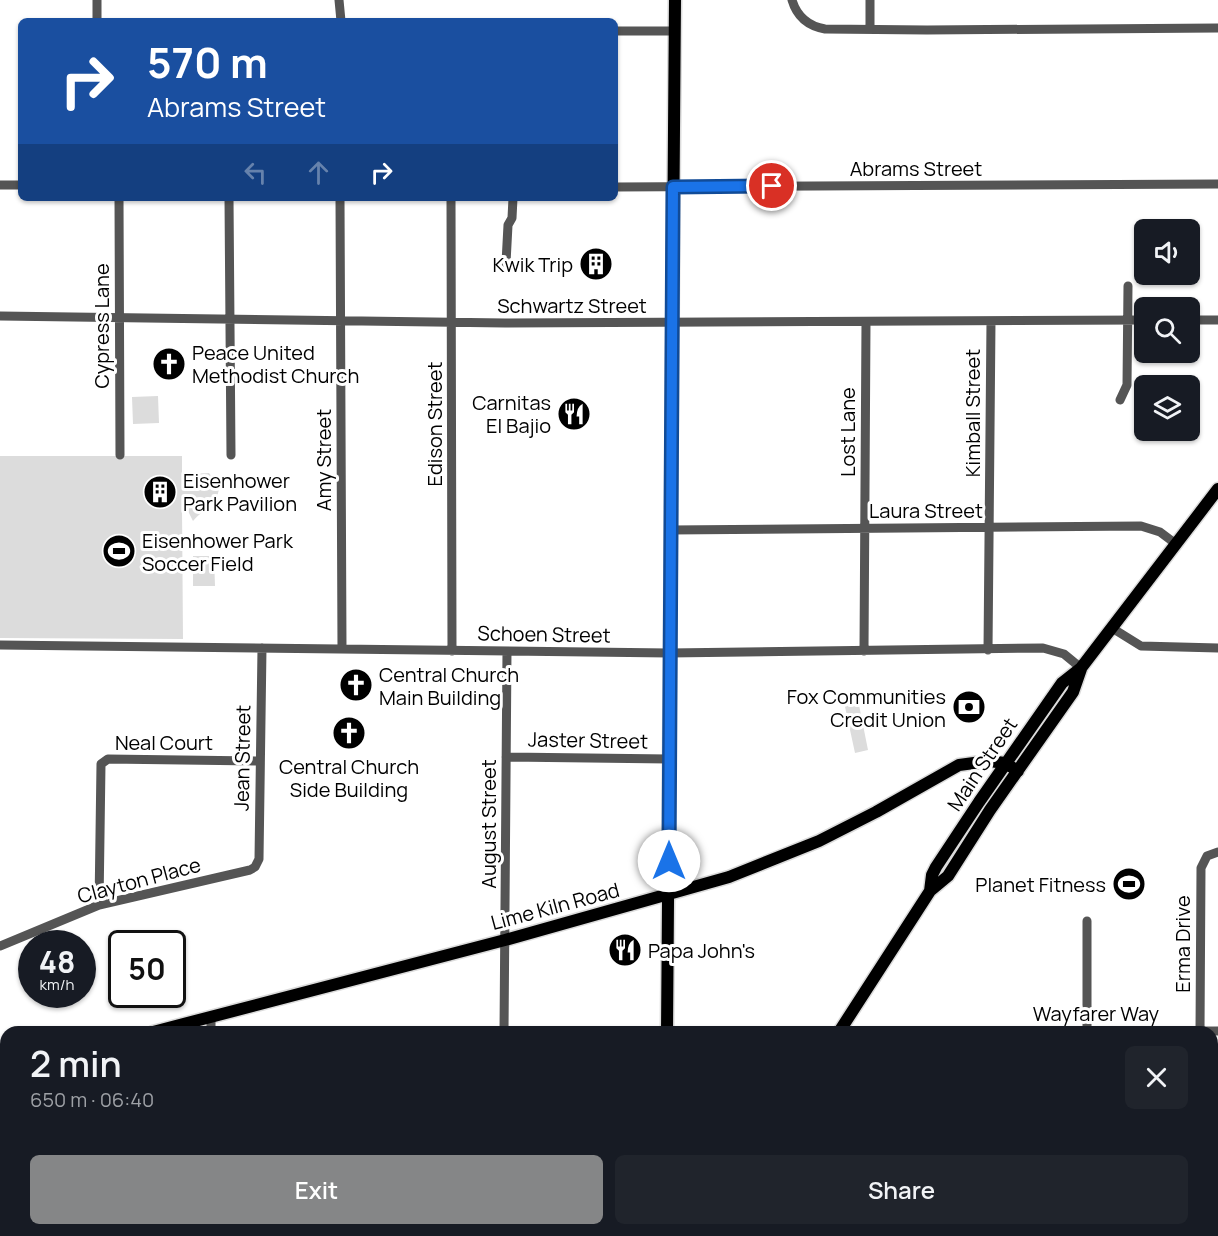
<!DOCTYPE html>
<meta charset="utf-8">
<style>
:root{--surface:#171b24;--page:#20242c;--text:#f1f3f6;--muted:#9ea1a6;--accent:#858687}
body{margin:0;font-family:Manrope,sans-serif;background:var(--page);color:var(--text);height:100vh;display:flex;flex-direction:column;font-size:22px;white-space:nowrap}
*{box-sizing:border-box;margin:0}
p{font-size:20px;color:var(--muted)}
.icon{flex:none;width:33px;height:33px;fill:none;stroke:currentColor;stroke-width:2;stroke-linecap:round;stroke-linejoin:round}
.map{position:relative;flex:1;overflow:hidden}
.drawer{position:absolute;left:0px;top:1026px;width:1218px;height:210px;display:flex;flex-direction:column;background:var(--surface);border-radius:18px 18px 0 0;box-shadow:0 2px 4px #0004}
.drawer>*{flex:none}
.banner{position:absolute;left:18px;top:18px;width:600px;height:183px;border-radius:9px;box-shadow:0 2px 4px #0004;background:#1a4fa0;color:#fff;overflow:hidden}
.fabs{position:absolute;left:1134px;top:219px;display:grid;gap:12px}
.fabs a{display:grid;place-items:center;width:66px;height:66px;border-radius:9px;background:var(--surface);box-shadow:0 2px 4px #0004;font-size:30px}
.speed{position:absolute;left:18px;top:930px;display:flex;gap:12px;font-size:30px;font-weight:700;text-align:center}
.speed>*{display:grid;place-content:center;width:78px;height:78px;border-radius:50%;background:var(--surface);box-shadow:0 2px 4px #0004;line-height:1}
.speed small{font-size:15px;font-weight:400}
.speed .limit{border:3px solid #111;border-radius:9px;background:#fff;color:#111}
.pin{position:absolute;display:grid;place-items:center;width:51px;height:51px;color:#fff;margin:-26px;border:3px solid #fff;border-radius:50%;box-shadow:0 2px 6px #0007}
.me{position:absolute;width:66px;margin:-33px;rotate:0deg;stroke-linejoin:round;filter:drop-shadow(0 0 4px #0008)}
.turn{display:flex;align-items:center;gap:21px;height:126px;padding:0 30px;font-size:27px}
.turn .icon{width:78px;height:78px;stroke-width:2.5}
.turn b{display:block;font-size:42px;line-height:51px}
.lanes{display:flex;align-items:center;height:57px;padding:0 30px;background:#0003;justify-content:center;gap:30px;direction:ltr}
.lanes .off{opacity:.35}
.round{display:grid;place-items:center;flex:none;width:63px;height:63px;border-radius:9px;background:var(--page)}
.head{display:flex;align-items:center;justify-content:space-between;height:102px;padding:0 30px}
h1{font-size:36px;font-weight:600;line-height:45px}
.button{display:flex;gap:12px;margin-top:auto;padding:12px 30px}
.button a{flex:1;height:69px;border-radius:9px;background:var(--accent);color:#fff;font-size:24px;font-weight:600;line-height:69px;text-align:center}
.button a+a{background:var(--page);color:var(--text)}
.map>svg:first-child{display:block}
.green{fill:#dcdcdc}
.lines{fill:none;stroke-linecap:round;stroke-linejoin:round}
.major-casing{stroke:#dbdbdb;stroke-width:15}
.minor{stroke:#555;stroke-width:9}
.major{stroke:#000;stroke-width:12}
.route-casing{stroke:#114b97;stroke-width:15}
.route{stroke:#1a73e8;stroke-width:10}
.labels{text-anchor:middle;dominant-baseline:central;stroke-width:6;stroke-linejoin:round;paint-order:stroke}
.street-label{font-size:20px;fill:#000;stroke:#fff}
.poi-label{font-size:20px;fill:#000;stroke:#fff;text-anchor:start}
</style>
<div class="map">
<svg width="1218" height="1236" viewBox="0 0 1218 1236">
<rect width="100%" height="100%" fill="#fff"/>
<!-- green -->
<path class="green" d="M 158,396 L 159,423 L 133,424 L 132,397 Z
M 0,456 L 182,456 L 182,486 L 189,474 L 209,473 L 219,487 C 218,505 205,507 193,521 L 188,511 L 182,507 L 183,639 L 0,638 Z
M 193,556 L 214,556 L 215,586 L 193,586 Z
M 858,700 L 868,750 L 855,753 L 844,702 Z
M 124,1230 L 241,1230 L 241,1236 L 123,1236 Z"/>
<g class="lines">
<!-- major casing -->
<g class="major-casing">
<path id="major" d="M 930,891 L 932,875 L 936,867 L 979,802 L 1062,683 L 1081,668 L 1218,489
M 153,1032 L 505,940 L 729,877 L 819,841 L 876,812 L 959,765 L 989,761 L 1005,763 L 1018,771
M 667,1032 L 675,0
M 839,1032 L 930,891 L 948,876 L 990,810 L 1073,692 L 1081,669
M 0,1093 L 6,1090
M 671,1230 L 675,1236
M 689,1230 L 694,1236
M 714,1236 L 719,1230"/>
</g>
<!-- minor -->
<path class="minor" d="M 339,0 L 341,21
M 792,0 C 797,17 808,26 825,29 L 927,30 L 1218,28
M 97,21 L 97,0
M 870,29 L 870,0
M 615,31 L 674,31
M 0,185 L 21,185
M 615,187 L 1218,184
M 119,198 L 120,455
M 229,198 L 231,455
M 340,198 L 342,649
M 451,198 L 452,651
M 506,263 L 508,225 L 512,218 L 513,198
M 0,316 L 505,323 L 1144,320
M 1190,320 L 1218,320
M 1120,400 L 1127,385 L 1128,286
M 670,530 L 1141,526 L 1160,532 L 1176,544
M 1112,628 L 1141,646 L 1218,648
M 0,645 L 669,653 L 1043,648 L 1064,654 L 1081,668
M 988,650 L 991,321
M 864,651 L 866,322
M 506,757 L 669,759
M 99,905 L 101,764 L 108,759 L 260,761
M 0,946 L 99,905 L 250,870 L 255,867 L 259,859 L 262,648
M 211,1017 L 211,1032
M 1200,1031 L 1201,868 L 1207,856 L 1218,852
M 504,1032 L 507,651
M 974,1032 L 1218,1031
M 1087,1032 L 1087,921
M 28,1236 L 34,1230
M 502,1236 L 502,1230
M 964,1236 L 964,1230
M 1086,1236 L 1086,1230"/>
<!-- major -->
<use href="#major" class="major"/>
</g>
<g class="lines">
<!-- route casing -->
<g class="route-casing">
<path id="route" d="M 669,861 L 673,187 L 772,186"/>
</g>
<!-- route -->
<use href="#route" class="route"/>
</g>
<!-- icons -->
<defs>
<g id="building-disc" transform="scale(1.725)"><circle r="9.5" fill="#000" stroke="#fff"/><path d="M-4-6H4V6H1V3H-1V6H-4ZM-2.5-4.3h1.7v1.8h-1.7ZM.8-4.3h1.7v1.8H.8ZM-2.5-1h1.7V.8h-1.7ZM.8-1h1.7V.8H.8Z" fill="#fff"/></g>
<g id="church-disc" transform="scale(1.725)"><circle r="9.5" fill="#000" stroke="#fff"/><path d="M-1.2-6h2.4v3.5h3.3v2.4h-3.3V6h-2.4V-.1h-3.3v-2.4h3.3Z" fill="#fff"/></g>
<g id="restaurant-disc" transform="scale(1.725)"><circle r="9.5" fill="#000" stroke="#fff"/><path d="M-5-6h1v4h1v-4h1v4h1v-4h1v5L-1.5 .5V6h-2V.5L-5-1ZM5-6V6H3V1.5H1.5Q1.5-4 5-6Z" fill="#fff"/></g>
<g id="stadium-disc" transform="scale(1.725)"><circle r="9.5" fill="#000" stroke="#fff"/><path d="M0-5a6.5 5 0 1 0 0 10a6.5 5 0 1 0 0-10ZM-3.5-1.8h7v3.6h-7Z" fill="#fff"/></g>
<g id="bank-disc" transform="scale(1.725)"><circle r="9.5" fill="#000" stroke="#fff"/><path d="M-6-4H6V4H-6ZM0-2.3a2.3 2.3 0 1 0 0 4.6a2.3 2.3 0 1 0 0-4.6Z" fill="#fff"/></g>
</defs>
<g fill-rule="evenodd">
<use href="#building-disc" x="596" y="264"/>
<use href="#church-disc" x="169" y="364"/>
<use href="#restaurant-disc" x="574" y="414"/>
<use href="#building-disc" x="160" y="492"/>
<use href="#stadium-disc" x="119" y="551"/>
<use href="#church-disc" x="356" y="685"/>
<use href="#bank-disc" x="969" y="707"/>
<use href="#church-disc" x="349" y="733"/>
<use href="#stadium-disc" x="1129" y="884"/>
<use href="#restaurant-disc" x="625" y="950"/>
</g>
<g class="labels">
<!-- street labels -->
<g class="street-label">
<text x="916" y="168">Abrams Street</text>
<text x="572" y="305">Schwartz Street</text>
<text transform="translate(101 326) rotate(-90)">Cypress Lane</text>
<text transform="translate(972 413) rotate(-90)">Kimball Street</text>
<text transform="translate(434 424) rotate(-90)">Edison Street</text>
<text transform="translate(847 432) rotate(-90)">Lost Lane</text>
<text transform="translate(323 460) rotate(-90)">Amy Street</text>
<text x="926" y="510">Laura Street</text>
<text transform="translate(544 634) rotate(1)">Schoen Street</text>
<text transform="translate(588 740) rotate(1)">Jaster Street</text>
<text x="164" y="742">Neal Court</text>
<text transform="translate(242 758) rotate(-89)">Jean Street</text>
<text transform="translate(982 764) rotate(-56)">Main Street</text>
<text transform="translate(488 824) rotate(-90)">August Street</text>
<text transform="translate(139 880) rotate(-15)">Clayton Place</text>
<text transform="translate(555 906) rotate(-15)">Lime Kiln Road</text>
<text transform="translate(1182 944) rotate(-90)">Erma Drive</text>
<text x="1096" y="1013">Wayfarer Way</text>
</g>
<!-- poi labels -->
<g class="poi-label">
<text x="573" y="264" text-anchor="end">Kwik Trip</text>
<text x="192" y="352">Peace United<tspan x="192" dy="23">Methodist Church</tspan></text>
<text x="551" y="402" text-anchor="end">Carnitas<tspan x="551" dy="23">El Bajio</tspan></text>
<text x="183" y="480">Eisenhower<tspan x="183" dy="23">Park Pavilion</tspan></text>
<text x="142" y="540">Eisenhower Park<tspan x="142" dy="23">Soccer Field</tspan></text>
<text x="379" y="674">Central Church<tspan x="379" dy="23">Main Building</tspan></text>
<text x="946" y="696" text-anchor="end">Fox Communities<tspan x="946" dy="23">Credit Union</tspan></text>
<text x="349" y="766" text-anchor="middle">Central Church<tspan x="349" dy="23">Side Building</tspan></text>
<text x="1106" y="884" text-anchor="end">Planet Fitness</text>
<text x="648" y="950">Papa John's</text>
</g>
</g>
</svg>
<div class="fabs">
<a><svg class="icon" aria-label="sound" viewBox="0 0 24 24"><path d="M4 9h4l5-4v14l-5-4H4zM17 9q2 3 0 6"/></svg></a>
<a><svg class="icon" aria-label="search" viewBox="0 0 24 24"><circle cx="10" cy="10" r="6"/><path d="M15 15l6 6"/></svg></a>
<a><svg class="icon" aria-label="layers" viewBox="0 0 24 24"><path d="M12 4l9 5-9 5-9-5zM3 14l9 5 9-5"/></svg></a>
</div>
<div class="speed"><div>48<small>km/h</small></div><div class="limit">50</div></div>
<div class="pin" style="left:772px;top:186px;background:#d93025"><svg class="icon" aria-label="arrive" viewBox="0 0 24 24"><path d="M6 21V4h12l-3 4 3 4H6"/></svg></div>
<svg class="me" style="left:669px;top:861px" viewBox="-20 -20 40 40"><circle r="19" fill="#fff"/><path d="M0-13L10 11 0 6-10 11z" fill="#1a73e8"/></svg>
<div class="banner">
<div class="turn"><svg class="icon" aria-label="right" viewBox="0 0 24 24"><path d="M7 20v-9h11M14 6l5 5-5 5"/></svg><div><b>570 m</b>Abrams Street</div></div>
<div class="lanes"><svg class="icon off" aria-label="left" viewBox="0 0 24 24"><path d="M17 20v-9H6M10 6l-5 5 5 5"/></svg><svg class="icon off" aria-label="ahead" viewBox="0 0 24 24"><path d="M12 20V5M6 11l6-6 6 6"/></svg><svg class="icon" aria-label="right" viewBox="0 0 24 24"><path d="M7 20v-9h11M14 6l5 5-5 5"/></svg></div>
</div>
<section class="drawer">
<div class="head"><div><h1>2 min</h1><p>650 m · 06:40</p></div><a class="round"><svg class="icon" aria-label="close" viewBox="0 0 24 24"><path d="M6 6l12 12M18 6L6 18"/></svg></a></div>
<div class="button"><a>Exit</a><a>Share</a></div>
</section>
</div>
